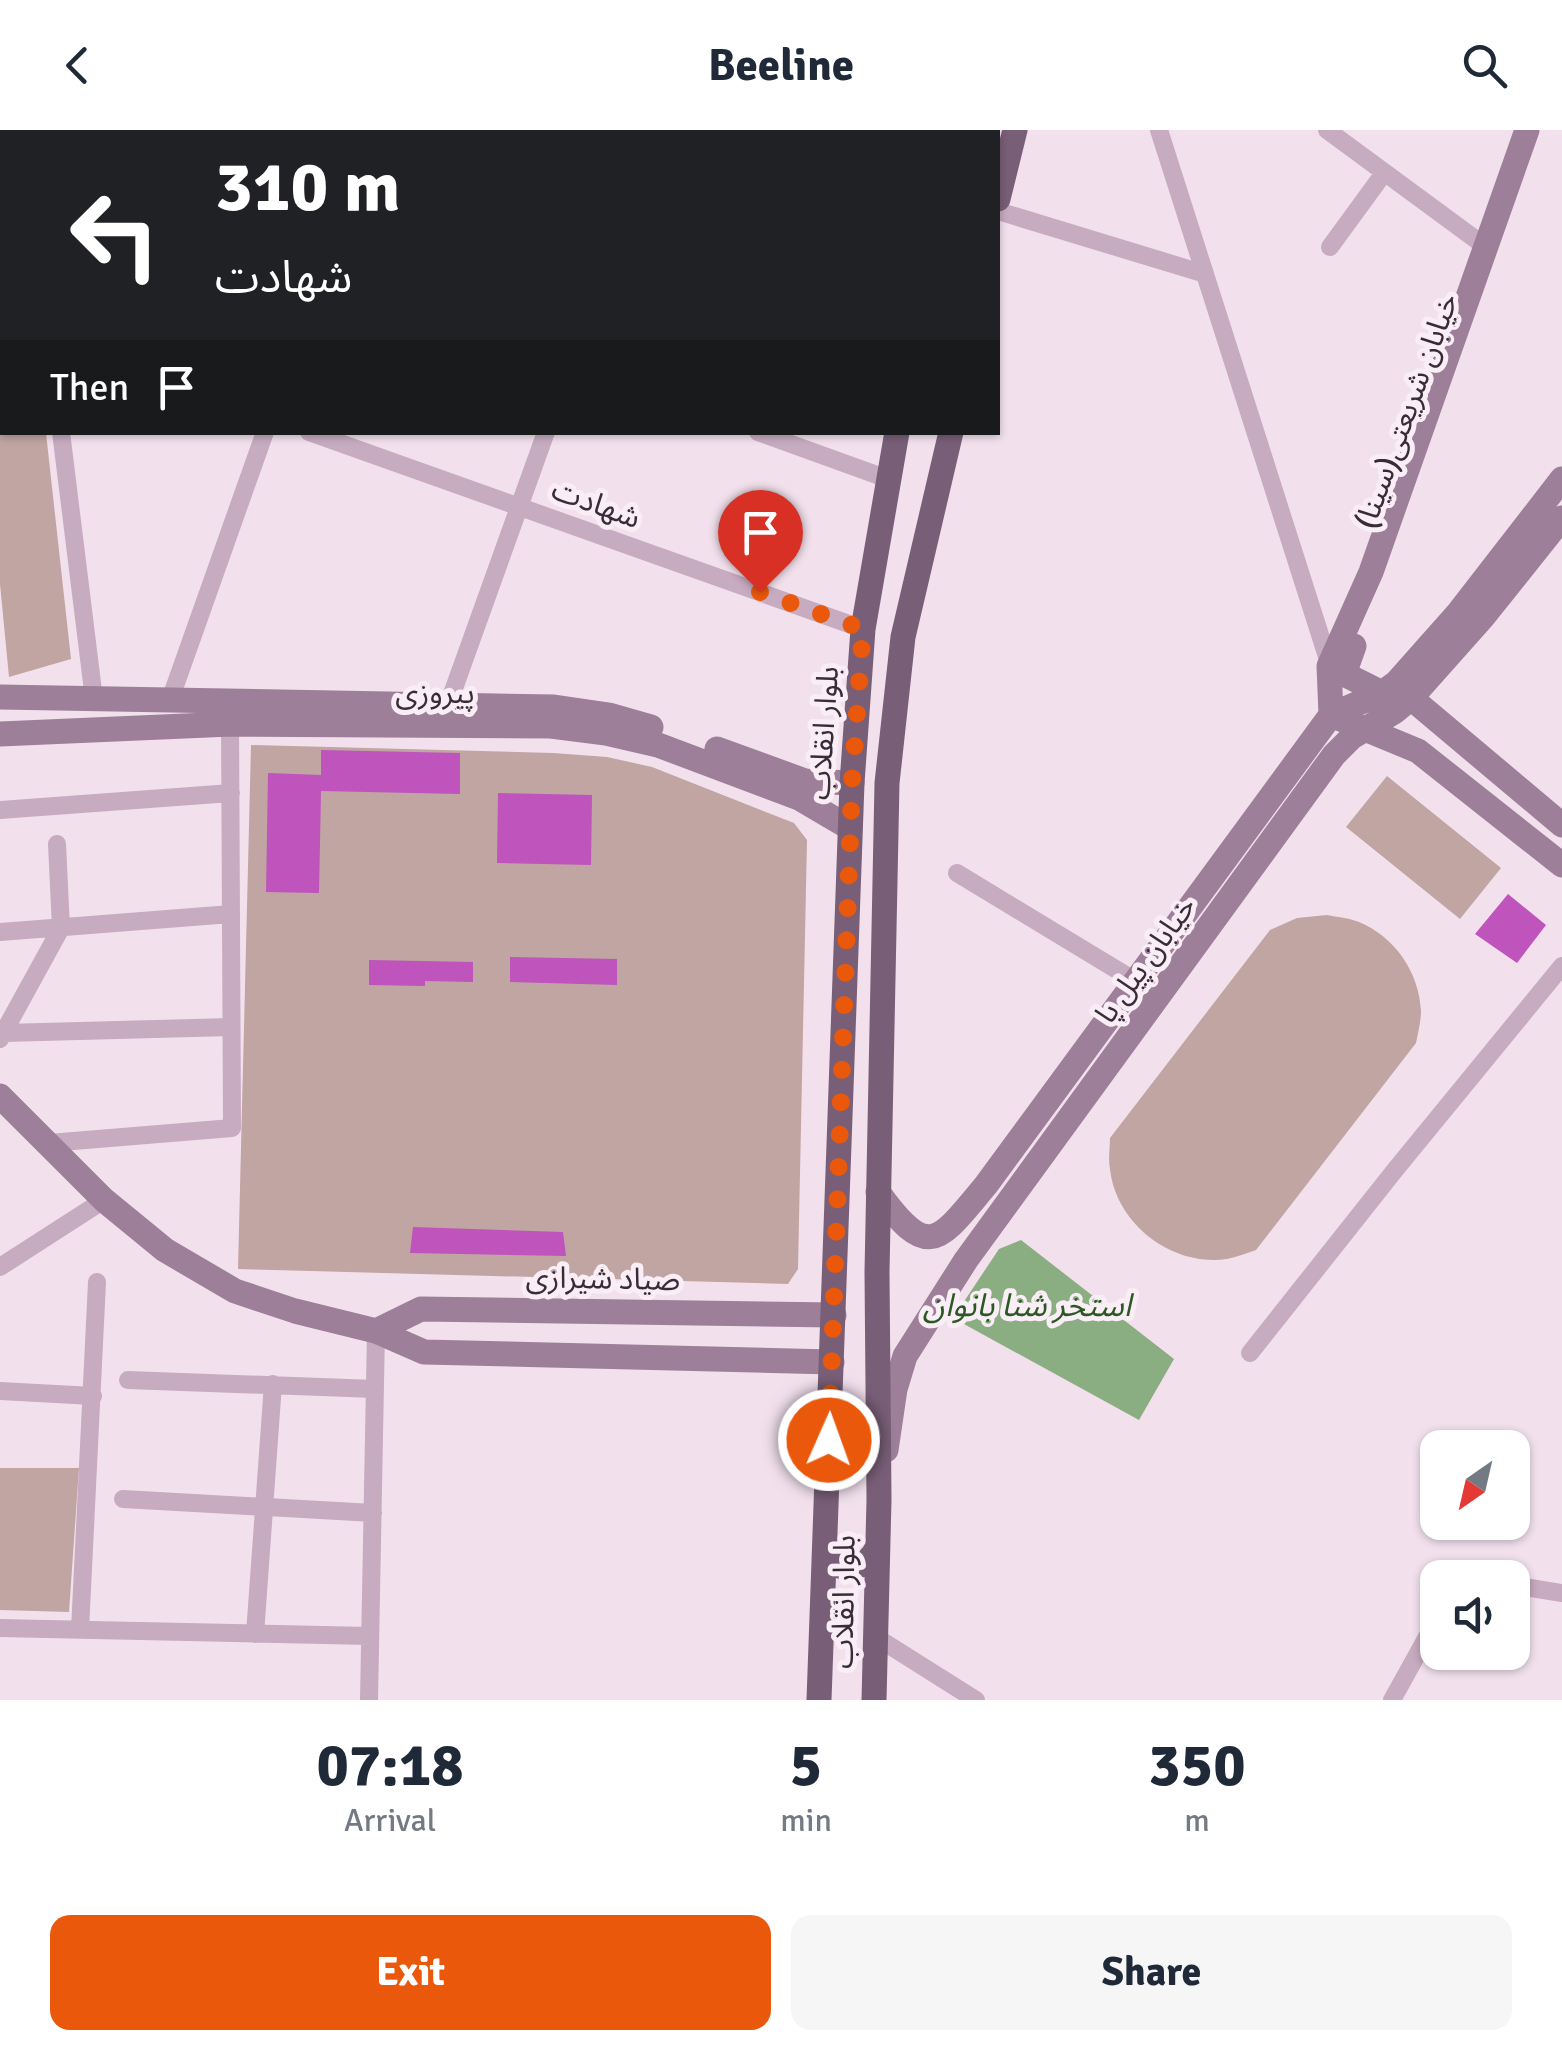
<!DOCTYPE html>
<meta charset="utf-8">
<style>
:root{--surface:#fff;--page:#f6f6f7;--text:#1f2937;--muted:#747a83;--accent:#ea580c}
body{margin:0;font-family:Signika,"Noto Sans Arabic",sans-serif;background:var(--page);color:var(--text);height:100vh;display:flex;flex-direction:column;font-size:38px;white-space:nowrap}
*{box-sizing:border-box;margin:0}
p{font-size:32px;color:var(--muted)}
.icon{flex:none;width:55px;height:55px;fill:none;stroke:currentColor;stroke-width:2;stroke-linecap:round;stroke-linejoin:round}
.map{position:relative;height:1570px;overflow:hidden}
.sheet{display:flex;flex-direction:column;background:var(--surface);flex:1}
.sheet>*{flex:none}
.hud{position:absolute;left:0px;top:0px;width:1000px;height:305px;box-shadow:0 2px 8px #0004;background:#202124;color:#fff;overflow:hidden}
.needle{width:65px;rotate:214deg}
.tools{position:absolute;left:1420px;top:1300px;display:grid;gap:20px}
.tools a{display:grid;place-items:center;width:110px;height:110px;border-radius:20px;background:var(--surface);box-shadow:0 2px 8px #0004;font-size:50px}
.pin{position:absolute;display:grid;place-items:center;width:85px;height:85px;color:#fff;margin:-102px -42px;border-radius:50% 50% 50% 0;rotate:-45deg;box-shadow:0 0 10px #0007}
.pin .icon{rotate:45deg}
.me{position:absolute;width:110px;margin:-55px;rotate:2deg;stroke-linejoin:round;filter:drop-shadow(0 0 8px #0008)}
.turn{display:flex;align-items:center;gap:35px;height:210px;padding:0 50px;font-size:45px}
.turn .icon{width:130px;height:130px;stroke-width:2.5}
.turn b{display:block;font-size:70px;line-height:85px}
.then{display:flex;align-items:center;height:95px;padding:0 50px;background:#0003;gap:20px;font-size:38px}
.eta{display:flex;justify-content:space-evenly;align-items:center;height:170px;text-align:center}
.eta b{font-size:60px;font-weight:700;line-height:70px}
.cta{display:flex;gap:20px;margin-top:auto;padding:20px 50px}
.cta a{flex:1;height:115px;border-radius:20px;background:var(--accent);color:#fff;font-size:40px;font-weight:700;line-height:115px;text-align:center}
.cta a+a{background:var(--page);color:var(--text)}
header{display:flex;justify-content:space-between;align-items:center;height:130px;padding:0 50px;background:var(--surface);font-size:45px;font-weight:700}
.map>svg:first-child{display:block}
.green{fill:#c0a5a2}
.water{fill:#8aad82}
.building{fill:#be54bc}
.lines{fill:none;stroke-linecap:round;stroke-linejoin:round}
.street{stroke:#c7abc0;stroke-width:18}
.secondary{stroke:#9d7f99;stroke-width:25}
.primary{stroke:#795e77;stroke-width:25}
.route{stroke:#ea580c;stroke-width:18;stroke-dasharray:0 32.4}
.labels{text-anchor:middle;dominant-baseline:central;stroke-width:10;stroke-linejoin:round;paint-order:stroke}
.street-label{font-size:30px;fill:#392c38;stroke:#faeef6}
.water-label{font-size:32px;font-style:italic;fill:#2c5824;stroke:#faeef6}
</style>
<header><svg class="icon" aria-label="back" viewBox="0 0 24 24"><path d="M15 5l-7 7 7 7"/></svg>Beeline<svg class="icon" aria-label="search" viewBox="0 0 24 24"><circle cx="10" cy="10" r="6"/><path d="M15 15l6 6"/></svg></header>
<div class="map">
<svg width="1562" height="1570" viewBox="0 0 1562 1570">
<rect width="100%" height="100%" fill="#f2e1ed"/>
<!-- green -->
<path class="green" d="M 0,113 L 2,113 L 2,302 L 46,303 L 71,529 L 9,547 L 0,454 Z
M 251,615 L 553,623 L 607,627 L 652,637 L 794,693 L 807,710 L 798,1139 L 788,1154 L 238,1139 Z
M 1387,646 L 1501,738 L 1460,789 L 1346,697 Z
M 1327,785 C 1337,787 1349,788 1359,792 C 1395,807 1419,842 1421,881 C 1421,891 1418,903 1416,913 L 1256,1120 C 1247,1123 1236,1127 1227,1129 C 1172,1137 1116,1094 1110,1039 C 1108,1029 1110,1018 1110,1008 L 1270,800 L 1297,788 Z
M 0,1338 L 79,1338 L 69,1482 L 0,1480 Z"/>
<!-- water -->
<path class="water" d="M 1021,1110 L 1174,1229 L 1139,1290 L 953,1188 L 999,1119 Z"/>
<!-- building -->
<path class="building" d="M 321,620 L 460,623 L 460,664 L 321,661 L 319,763 L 266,762 L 268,643 L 321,645 Z
M 498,663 L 592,665 L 591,735 L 497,733 Z
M 1508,764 L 1546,795 L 1517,833 L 1475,804 Z
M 510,827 L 617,829 L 617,855 L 510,852 Z
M 369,830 L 473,832 L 473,852 L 425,851 L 425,856 L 369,855 Z
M 413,1097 L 563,1102 L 566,1126 L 410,1123 Z"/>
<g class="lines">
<!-- street -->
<path class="street" d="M 1159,0 L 1330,536
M 1327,0 L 1486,117
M 41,2 L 41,0
M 371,2 L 372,0
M 511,2 L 512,0
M 654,2 L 655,0
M 0,15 L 2,15
M 998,81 L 1205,144
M 0,93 L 2,93
M 1330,117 L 1384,43
M 61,302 L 94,569
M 309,302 L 863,499
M 758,302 L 888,349
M 170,570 L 265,302
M 448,575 L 546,302
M 0,680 L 231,663
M 957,743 L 1137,852
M 0,802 L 231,784
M 4,903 L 231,897
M 0,909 L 61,798 L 57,714
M 49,1013 L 232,998 L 230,587
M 0,1137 L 104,1070
M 1250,1223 L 1395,1040 L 1562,836
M 128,1250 L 375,1259
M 0,1261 L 93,1266
M 123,1369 L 373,1383
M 1512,1455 L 1562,1463
M 0,1498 L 370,1506
M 80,1500 L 97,1152
M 255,1504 L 273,1254
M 876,1507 L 976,1570
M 369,1570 L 376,1201
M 1392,1570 L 1438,1487"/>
<!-- secondary -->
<path class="secondary" d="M 1527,0 L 1371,442 L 1329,536 L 1331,585 L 1418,621 L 1562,735
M 1354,516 L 1344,544 L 1382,563 L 1411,568 L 1562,695
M 0,567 L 554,577 L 609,585 L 651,597
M 0,604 L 231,594 L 551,596 L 606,603 L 658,615 L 799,668 L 850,698
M 717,619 L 805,651 L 852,653
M 0,966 L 104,1070 L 165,1120 L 235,1161 L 295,1181 L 376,1201 L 424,1222 L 832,1232
M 878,1062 C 929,1133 939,1111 986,1055 L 1331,585 L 1382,563 L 1396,553 L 1459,482 L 1562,349
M 376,1201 L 421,1179 L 834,1185
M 886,1320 L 895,1259 L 905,1226 L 966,1130 L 1334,625 L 1352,607 L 1394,582 L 1411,568 L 1483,487 L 1562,388"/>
<!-- primary -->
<path class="primary" d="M 971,2 L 971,0
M 998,69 L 1015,0
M 825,1427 C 843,1444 866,1440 877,1418
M 819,1570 L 852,653 L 863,499 L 897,302
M 874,1570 L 879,1370 L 877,1142 L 887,653 L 903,507 L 951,302"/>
</g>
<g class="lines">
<!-- route -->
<path class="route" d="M 760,462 L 863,499 L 852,653 L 829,1310"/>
</g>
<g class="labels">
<!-- street labels -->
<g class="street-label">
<text transform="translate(1407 281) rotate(-70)">خیابان شریعتی(سینا)</text>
<text transform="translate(596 374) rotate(20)">شهادت</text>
<text x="435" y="563">پیروزی</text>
<text transform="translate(824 603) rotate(-86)">بلوار انقلاب</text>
<text transform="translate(1146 830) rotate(-54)">خیابان پیل پا</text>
<text transform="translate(603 1149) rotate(1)">صیاد شیرازی</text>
<text transform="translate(844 1472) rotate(-89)">بلوار انقلاب</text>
</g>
<!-- water labels -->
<g class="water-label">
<text x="1027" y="1175">استخر شنا بانوان</text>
</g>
</g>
</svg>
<div class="tools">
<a><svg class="needle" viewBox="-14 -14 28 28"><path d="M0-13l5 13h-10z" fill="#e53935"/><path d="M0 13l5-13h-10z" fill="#747a83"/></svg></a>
<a><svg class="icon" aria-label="sound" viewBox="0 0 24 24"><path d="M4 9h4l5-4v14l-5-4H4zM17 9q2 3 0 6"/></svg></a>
</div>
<div class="pin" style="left:760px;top:462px;background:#d93025"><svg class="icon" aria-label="arrive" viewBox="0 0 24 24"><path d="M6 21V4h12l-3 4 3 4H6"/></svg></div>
<svg class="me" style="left:829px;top:1310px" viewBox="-20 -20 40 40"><circle r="17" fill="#ea580c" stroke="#fff" stroke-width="3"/><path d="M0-11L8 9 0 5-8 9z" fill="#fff"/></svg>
<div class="hud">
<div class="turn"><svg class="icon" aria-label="left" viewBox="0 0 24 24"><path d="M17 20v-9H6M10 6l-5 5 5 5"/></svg><div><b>310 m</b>شهادت</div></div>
<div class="then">Then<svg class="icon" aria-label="arrive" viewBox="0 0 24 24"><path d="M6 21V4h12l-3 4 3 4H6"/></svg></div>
</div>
</div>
<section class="sheet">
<div class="eta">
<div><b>07:18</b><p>Arrival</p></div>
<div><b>5</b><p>min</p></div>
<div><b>350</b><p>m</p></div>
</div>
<div class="cta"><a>Exit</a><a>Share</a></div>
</section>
